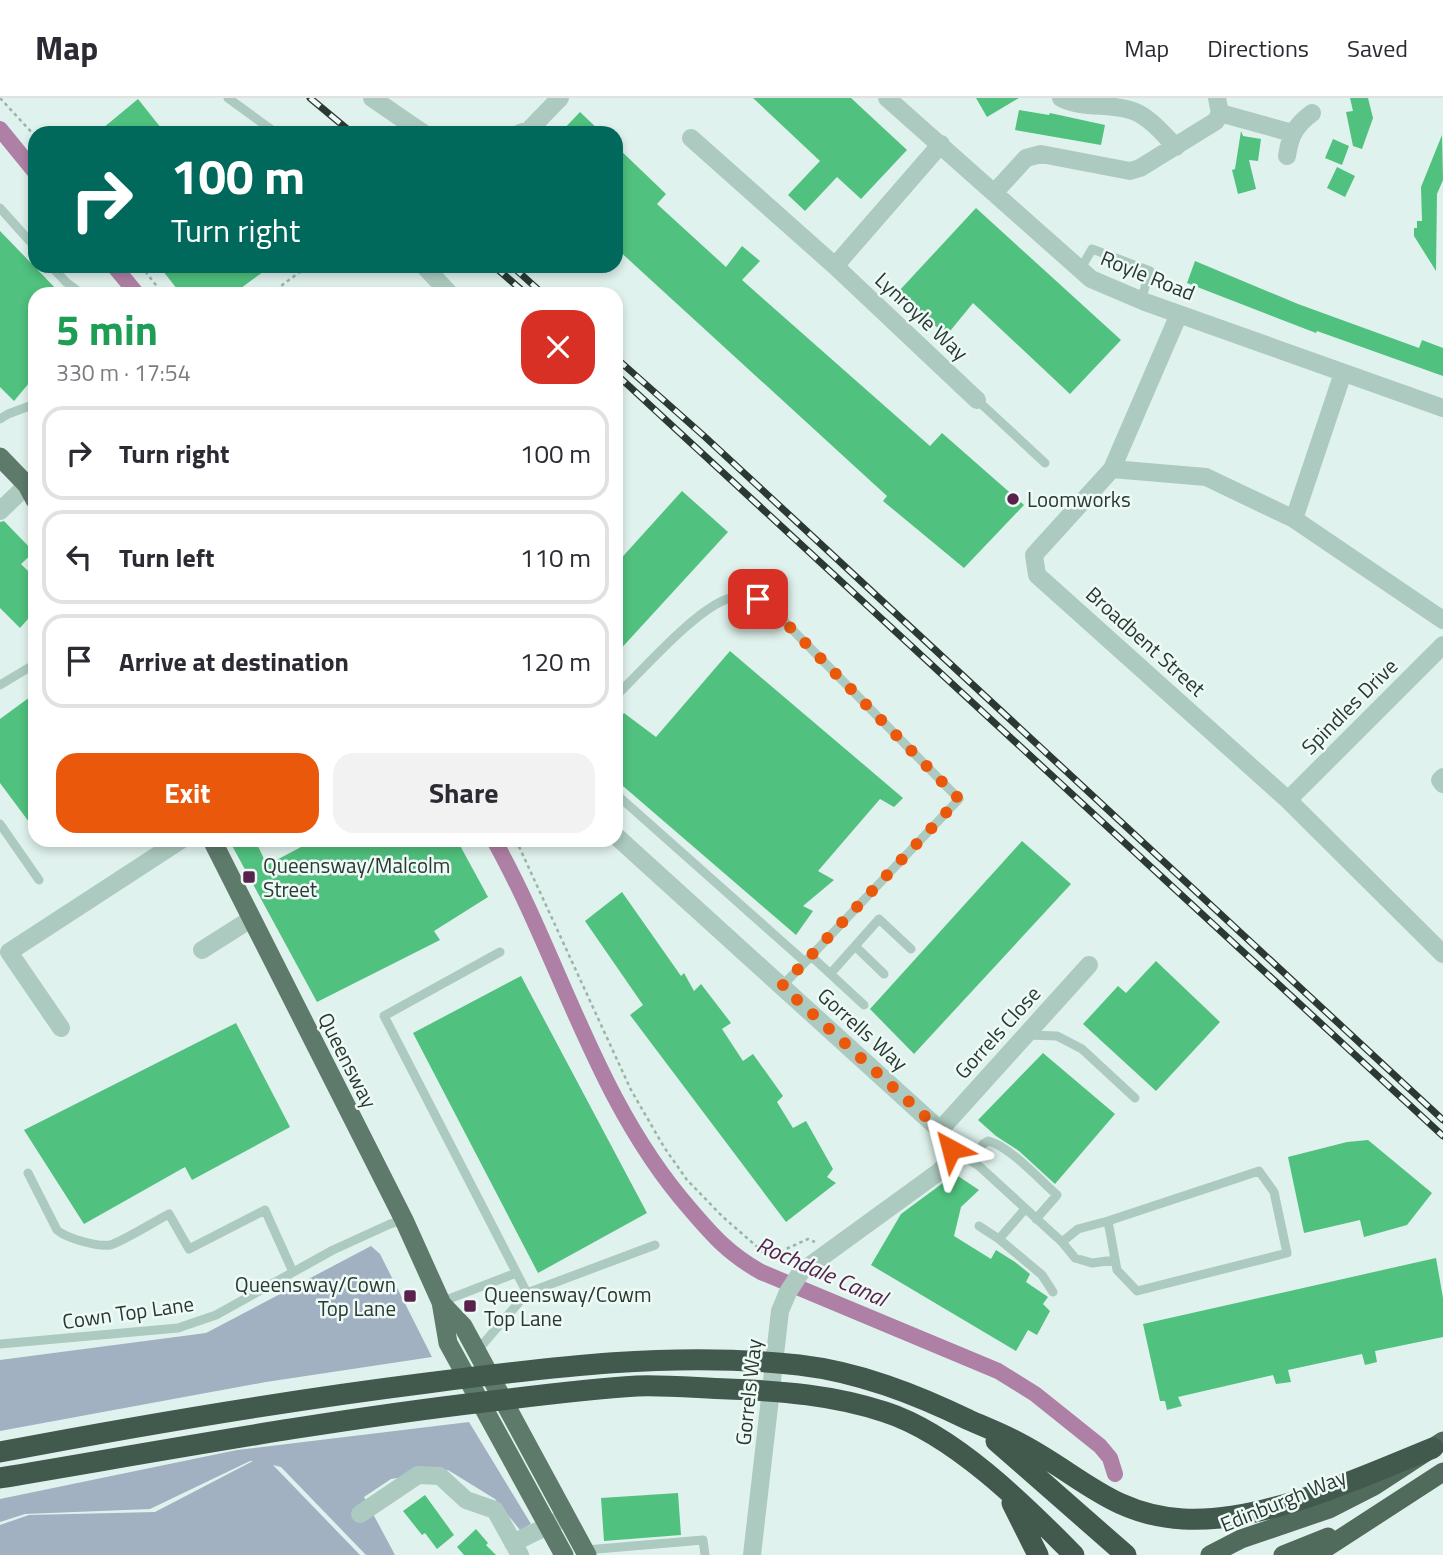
<!DOCTYPE html>
<meta charset="utf-8">
<style>
:root{--surface:#fff;--page:#f2f2f3;--text:#2b2b33;--muted:#7c7c81;--line:#e1e1e2;--accent:#ea580c}
body{margin:0;font-family:"Titillium Web",sans-serif;background:var(--page);color:var(--text);height:100vh;display:flex;flex-direction:column;font-size:26px;white-space:nowrap}
*{box-sizing:border-box;margin:0}
p{font-size:23px;color:var(--muted)}
.icon{flex:none;width:38px;height:38px;fill:none;stroke:currentColor;stroke-width:2;stroke-linecap:round;stroke-linejoin:round}
.map{position:relative;flex:1;overflow:hidden}
.panel{position:absolute;left:28px;top:189px;width:595px;height:560px;display:flex;flex-direction:column;background:var(--surface);border-radius:21px;box-shadow:0 4px 10px #0003}
.panel>*{flex:none}
.top-card{position:absolute;left:28px;top:28px;width:595px;height:147px;border-radius:21px;box-shadow:0 4px 10px #0003;background:#00695c;color:#fff;overflow:hidden}
.pin{position:absolute;display:grid;place-items:center;width:60px;height:60px;color:#fff;margin:-30px;border-radius:14px;box-shadow:0 4px 10px #0006}
.me{position:absolute;width:77px;margin:-38px;rotate:322deg;stroke-linejoin:round;filter:drop-shadow(0 0 5px #0008)}
.turn{display:flex;align-items:center;gap:24px;height:147px;padding:0 28px;font-size:32px}
.turn .icon{width:91px;height:91px;stroke-width:2.5}
.turn b{display:block;font-size:49px;line-height:60px}
.round{display:grid;place-items:center;flex:none;width:74px;height:74px;border-radius:21px;background:var(--page)}
.summary{display:flex;align-items:center;justify-content:space-between;height:119px;padding:0 28px}
h1{font-size:42px;font-weight:700;line-height:52px;color:#1e9e55}
.primary-button{display:flex;gap:14px;margin-top:auto;padding:14px 28px}
.primary-button a{flex:1;height:80px;border-radius:21px;background:var(--accent);color:#fff;font-size:28px;font-weight:700;line-height:80px;text-align:center}
.primary-button a+a{background:var(--page);color:var(--text)}
ul{padding:0;list-style:none}
li{display:flex;align-items:center;gap:21px;height:94px;margin:0 14px 10px;padding:0 14px;border:4px solid var(--line);border-radius:21px}
li div{flex:1}
li b{display:block;font-size:26px}
li em{font-style:normal}
header{display:flex;align-items:center;gap:42px;box-sizing:border-box;height:98px;padding:0 35px;background:var(--surface);border-bottom:2px solid var(--line)}
header strong{font-size:33px}
nav{display:flex;gap:38px;margin-inline-start:auto;font-size:24px}
.map>svg:first-child{display:block}
.green{fill:#a1b1c1}
.lines{fill:none;stroke-linecap:round;stroke-linejoin:round}
.canal{stroke:#af80a5;stroke-width:16}
.building{fill:#50c17e}
.path{stroke:#97b6a9;stroke-width:2.5;stroke-dasharray:3.5 3.5;stroke-linecap:butt}
.service{stroke:#accabf;stroke-width:9}
.minor{stroke:#accabf;stroke-width:18}
.primary{stroke:#5d7a6b;stroke-width:19}
.trunk{stroke:#506a5c;stroke-width:19}
.motorway{stroke:#42594d;stroke-width:21}
.rail-casing{stroke:#2b3932;stroke-width:7}
.rail{stroke:#edfaf6;stroke-width:4.5;stroke-dasharray:13;stroke-linecap:butt}
.route{stroke:#ea580c;stroke-width:12;stroke-dasharray:0 21.6}
.poi-dot{fill:#59224c;stroke:#edfaf6;stroke-width:2.5}
.labels{text-anchor:middle;dominant-baseline:central;stroke-width:5;stroke-linejoin:round;paint-order:stroke}
.street-label{font-size:21px;fill:#2b3932;stroke:#edfaf6}
.poi-label{font-size:21px;fill:#2b3932;stroke:#edfaf6;text-anchor:start}
.water-label{font-size:23px;font-style:italic;fill:#59224c;stroke:#edfaf6}
</style>
<header>
<strong>Map</strong>
<nav><a>Map</a><a>Directions</a><a>Saved</a></nav>
</header>
<div class="map">
<svg width="1443" height="1457" viewBox="0 0 1443 1457">
<rect width="100%" height="100%" fill="#e0f2ed"/>
<!-- green -->
<path class="green" d="M 371,1148 L 380,1156 L 432,1259 L 266,1284 L 0,1333 L 0,1262 L 206,1235 Z
M 469,1324 L 531,1426 L 520,1432 L 495,1401 L 448,1372 L 391,1381 L 364,1399 L 395,1457 L 366,1457 L 281,1369 L 273,1367 L 360,1457 L 0,1457 L 0,1427 L 29,1417 L 155,1414 L 253,1363 L 250,1363 L 150,1411 L 25,1416 L 0,1424 L 0,1401 L 237,1352 Z"/>
<g class="lines">
<!-- canal -->
<path class="canal" d="M 0,31 L 35,74
M 114,168 L 137,196
M 494,742 C 562,864 596,1004 690,1111 C 713,1138 729,1156 761,1174 L 998,1273 L 1035,1296 L 1100,1348 L 1110,1360 L 1115,1376"/>
</g>
<!-- building -->
<path class="building" d="M 753,0 L 851,0 L 907,52 L 861,101 L 837,79 L 805,113 L 788,97 L 820,63 Z
M 976,0 L 1019,0 L 987,19 Z
M 1350,0 L 1368,0 L 1373,20 L 1362,51 L 1353,48 L 1346,14 L 1353,13 Z
M 138,1 L 165,35 L 97,35 Z
M 1019,12 L 1049,17 L 1050,15 L 1105,27 L 1101,47 L 1015,32 Z
M 580,14 L 602,35 L 560,35 Z
M 1241,33 L 1243,38 L 1261,41 L 1258,63 L 1249,62 L 1256,91 L 1238,96 L 1232,72 L 1235,71 Z
M 1442,37 L 1443,82 L 1437,96 L 1436,173 L 1414,138 L 1414,130 L 1417,130 L 1417,123 L 1422,123 L 1421,89 Z
M 1333,41 L 1349,48 L 1342,67 L 1325,60 Z
M 616,48 L 666,96 L 657,106 L 726,169 L 742,148 L 760,163 L 742,182 L 930,348 L 942,335 L 1024,407 L 964,470 L 883,403 L 887,398 L 616,150 Z
M 1337,69 L 1355,78 L 1345,99 L 1327,90 Z
M 976,110 L 1121,242 L 1070,296 L 973,205 L 946,238 L 899,193 Z
M 0,133 L 61,196 L 35,196 L 35,278 L 14,303 L 0,289 Z
M 1195,163 L 1298,206 L 1419,250 L 1422,242 L 1443,250 L 1443,278 L 1317,233 L 1316,235 L 1187,185 Z
M 159,168 L 271,168 L 233,196 L 181,196 Z
M 682,393 L 728,434 L 616,556 L 616,466 Z
M 4,423 L 34,454 L 21,466 L 35,480 L 35,513 L 20,530 L 0,510 L 0,424 Z
M 730,553 L 903,700 L 894,709 L 880,701 L 818,773 L 834,782 L 803,808 L 813,813 L 796,837 L 616,682 L 616,624 L 624,615 L 656,639 Z
M 30,599 L 35,606 L 35,732 L 0,685 L 0,621 Z
M 229,742 L 255,742 L 267,767 L 303,748 L 299,742 L 457,742 L 488,799 L 434,833 L 440,842 L 317,904 Z
M 1022,743 L 1071,786 L 914,956 L 870,911 Z
M 622,794 L 681,878 L 684,875 L 694,893 L 701,886 L 731,925 L 722,931 L 743,963 L 753,956 L 783,998 L 777,1004 L 793,1030 L 806,1023 L 833,1071 L 827,1079 L 836,1085 L 786,1124 L 630,917 L 643,907 L 585,823 Z
M 1156,863 L 1220,924 L 1156,993 L 1083,926 L 1118,888 L 1126,895 Z
M 521,878 L 647,1115 L 538,1175 L 413,935 Z
M 236,925 L 290,1029 L 192,1082 L 185,1069 L 84,1126 L 24,1032 Z
M 1043,955 L 1115,1016 L 1055,1086 L 1019,1053 L 996,1038 L 978,1022 Z
M 1368,1042 L 1432,1095 L 1407,1127 L 1364,1139 L 1360,1122 L 1304,1135 L 1288,1059 L 1347,1044 Z
M 955,1076 L 979,1092 L 961,1109 L 954,1138 L 991,1161 L 996,1152 L 1015,1164 L 1030,1176 L 1026,1184 L 1048,1199 L 1043,1206 L 1050,1213 L 1037,1237 L 1028,1232 L 1016,1253 L 871,1167 L 901,1116 Z
M 1436,1160 L 1443,1200 L 1443,1239 L 1375,1253 L 1377,1264 L 1365,1267 L 1362,1256 L 1288,1272 L 1291,1284 L 1276,1286 L 1273,1277 L 1178,1299 L 1182,1308 L 1167,1312 L 1165,1303 L 1160,1303 L 1143,1226 Z
M 678,1395 L 681,1437 L 604,1443 L 601,1400 Z
M 425,1397 L 454,1437 L 437,1451 L 425,1435 L 422,1437 L 403,1413 Z
M 476,1431 L 488,1445 L 486,1447 L 496,1457 L 464,1457 L 457,1449 Z"/>
<g class="lines">
<!-- path -->
<path class="path" d="M 0,0 L 35,38
M 141,168 L 163,196
M 270,196 L 308,168
M 516,742 L 631,992 L 664,1049 L 687,1082 L 723,1119 L 763,1154 L 775,1156 L 808,1141 L 815,1144"/>
<!-- service -->
<path class="service" d="M 228,0 L 276,35
M 0,110 L 35,149
M 51,168 L 66,184 L 82,196
M 1080,172 L 1092,151 L 1150,173 L 1141,202
M 977,302 L 1045,365
M 0,321 L 8,316 L 35,306
M 0,587 L 35,566
M 616,598 C 642,573 699,507 731,500 C 746,496 760,503 772,511 L 959,701 L 811,858
M 616,696 L 805,864
M 0,726 L 39,782
M 280,742 L 280,744
M 855,848 L 884,876
M 500,854 L 384,918 L 527,1195
M 831,875 L 879,821 L 911,851
M 782,888 L 811,858 L 864,907
M 1027,937 L 1057,938 L 1082,951 L 1135,1000
M 951,1058 L 971,1063 L 979,1068 L 1062,1144 L 1075,1160 L 1092,1165 L 1115,1162
M 971,1063 L 983,1046 L 988,1043 C 1008,1047 1041,1083 1057,1097 L 1036,1121
M 28,1075 L 57,1132 C 66,1140 97,1149 110,1147 C 120,1145 157,1122 169,1116 L 189,1151 L 265,1112 L 293,1174
M 1025,1111 L 999,1141 L 1042,1177 L 1053,1194
M 979,1128 L 999,1141
M 1062,1144 L 1078,1131 L 1108,1123 L 1259,1073 L 1274,1094 L 1287,1155 L 1137,1193 L 1117,1172 L 1108,1123
M 441,1204 L 516,1175
M 0,1246 L 178,1230 L 216,1217 L 333,1152 L 390,1126 L 404,1122
M 477,1253 L 527,1195 L 655,1147
M 586,1452 L 703,1442 L 705,1457"/>
<!-- minor -->
<path class="minor" d="M 372,0 L 423,35
M 887,0 L 1091,181 L 1145,204 L 1443,310
M 1061,0 C 1084,12 1111,4 1133,13 C 1150,19 1164,37 1176,49
M 1220,15 L 1292,35
M 520,35 L 529,32 L 560,0
M 691,40 L 835,168 L 977,302
M 1287,58 C 1290,37 1296,27 1312,15
M 994,95 L 1026,60 L 1041,56 L 1130,73 L 1140,70 L 1216,23 L 1220,15 L 1217,0
M 424,168 L 450,196
M 835,168 L 941,46
M 1179,216 L 1112,371 L 1034,457 L 1037,477 L 1288,702 L 1443,856
M 1112,371 L 1206,379 L 1294,421 L 1343,275
M 0,413 L 27,387
M 1294,421 L 1443,522
M 1443,679 L 1440,682 L 1443,686
M 1288,702 L 1443,547
M 616,738 L 940,1032 C 953,1047 954,1058 940,1073 L 801,1174 L 788,1194 L 780,1213 L 752,1457
M 202,852 L 251,821
M 61,930 L 9,854 L 181,742
M 940,1032 L 1089,867
M 360,1416 L 418,1377 L 440,1378 L 466,1402 L 495,1412 L 520,1457
M 513,1445 L 566,1419"/>
<!-- primary -->
<path class="primary" d="M 0,359 L 27,387 L 35,402
M 212,742 L 404,1122 L 441,1204 L 448,1245 L 564,1457
M 441,1205 L 463,1228 L 587,1457"/>
<!-- trunk -->
<path class="trunk" d="M 1210,1457 L 1241,1441 L 1329,1411 L 1374,1388 L 1443,1343
M 1283,1457 L 1328,1439
M 1315,1457 L 1443,1374"/>
<!-- motorway -->
<path class="motorway" d="M 996,1343 L 1126,1457
M 0,1354 C 142,1327 284,1303 427,1285 C 551,1269 675,1253 799,1267 C 859,1274 915,1296 969,1322 C 987,1330 1006,1337 1023,1347 C 1081,1378 1113,1417 1183,1421 C 1262,1426 1361,1379 1433,1350
M 0,1380 C 161,1353 322,1323 484,1304 C 534,1298 586,1291 637,1288 C 667,1287 698,1290 728,1291 C 782,1293 833,1297 885,1314 C 953,1336 1024,1406 1074,1457
M 1012,1405 L 1038,1457"/>
<!-- rail casing -->
<g class="rail-casing">
<path id="rail" d="M 310,0 L 352,35
M 494,168 L 526,196
M 512,168 L 543,196
M 616,260 L 704,338 L 1443,1022
M 616,276 L 1443,1038"/>
</g>
<!-- rail -->
<use href="#rail" class="rail"/>
</g>
<g class="lines">
<!-- route -->
<path class="route" d="M 758,501 L 772,511 L 959,701 L 782,888 L 940,1032 L 950,1044 L 951,1051"/>
</g>
<!-- markers -->
<g class="poi-dot">
<circle cx="1013" cy="401" r="7"/>
<rect x="242" y="772" width="14" height="14" rx="3.5"/>
<rect x="403" y="1191" width="14" height="14" rx="3.5"/>
<rect x="463" y="1201" width="14" height="14" rx="3.5"/>
</g>
<g class="labels">
<!-- street labels -->
<g class="street-label">
<text transform="translate(1148 177) rotate(22)">Royle Road</text>
<text transform="translate(922 218) rotate(43)">Lynroyle Way</text>
<text transform="translate(1146 543) rotate(42)">Broadbent Street</text>
<text transform="translate(1349 608) rotate(-45)">Spindles Drive</text>
<text transform="translate(863 931) rotate(42)">Gorrells Way</text>
<text transform="translate(997 934) rotate(-48)">Gorrels Close</text>
<text transform="translate(348 962) rotate(63)">Queensway</text>
<text transform="translate(128 1214) rotate(-8)">Cown Top Lane</text>
<text transform="translate(748 1294) rotate(-84)">Gorrels Way</text>
<text transform="translate(1283 1402) rotate(-22)">Edinburgh Way</text>
</g>
<!-- poi labels -->
<g class="poi-label">
<text x="1027" y="401">Loomworks</text>
<text x="263" y="767">Queensway/Malcolm<tspan x="263" dy="24">Street</tspan></text>
<text x="396" y="1186" text-anchor="end">Queensway/Cown<tspan x="396" dy="24">Top Lane</tspan></text>
<text x="484" y="1196">Queensway/Cowm<tspan x="484" dy="24">Top Lane</tspan></text>
</g>
<!-- water labels -->
<g class="water-label">
<text transform="translate(822 1173) rotate(24)">Rochdale Canal</text>
</g>
</g>
</svg>
<div class="pin" style="left:758px;top:501px;background:#d93025"><svg class="icon" aria-label="arrive" viewBox="0 0 24 24"><path d="M6 21V4h12l-3 4 3 4H6"/></svg></div>
<svg class="me" style="left:951px;top:1051px" viewBox="-20 -20 40 40"><path d="M0-17L14 15 0 8-14 15z" fill="#ea580c" stroke="#fff" stroke-width="4"/></svg>
<div class="top-card">
<div class="turn"><svg class="icon" aria-label="right" viewBox="0 0 24 24"><path d="M7 20v-9h11M14 6l5 5-5 5"/></svg><div><b>100 m</b>Turn right</div></div>
</div>
<section class="panel">
<div class="summary"><div><h1>5 min</h1><p>330 m · 17:54</p></div><a class="round" style="background:#d93025;color:#fff"><svg class="icon" aria-label="close" viewBox="0 0 24 24"><path d="M6 6l12 12M18 6L6 18"/></svg></a></div>
<ul>
<li><svg class="icon" aria-label="right" viewBox="0 0 24 24"><path d="M7 20v-9h11M14 6l5 5-5 5"/></svg><div><b>Turn right</b></div><em>100 m</em></li>
<li><svg class="icon" aria-label="left" viewBox="0 0 24 24"><path d="M17 20v-9H6M10 6l-5 5 5 5"/></svg><div><b>Turn left</b></div><em>110 m</em></li>
<li><svg class="icon" aria-label="arrive" viewBox="0 0 24 24"><path d="M6 21V4h12l-3 4 3 4H6"/></svg><div><b>Arrive at destination</b></div><em>120 m</em></li>
</ul>
<div class="primary-button"><a>Exit</a><a>Share</a></div>
</section>
</div>
